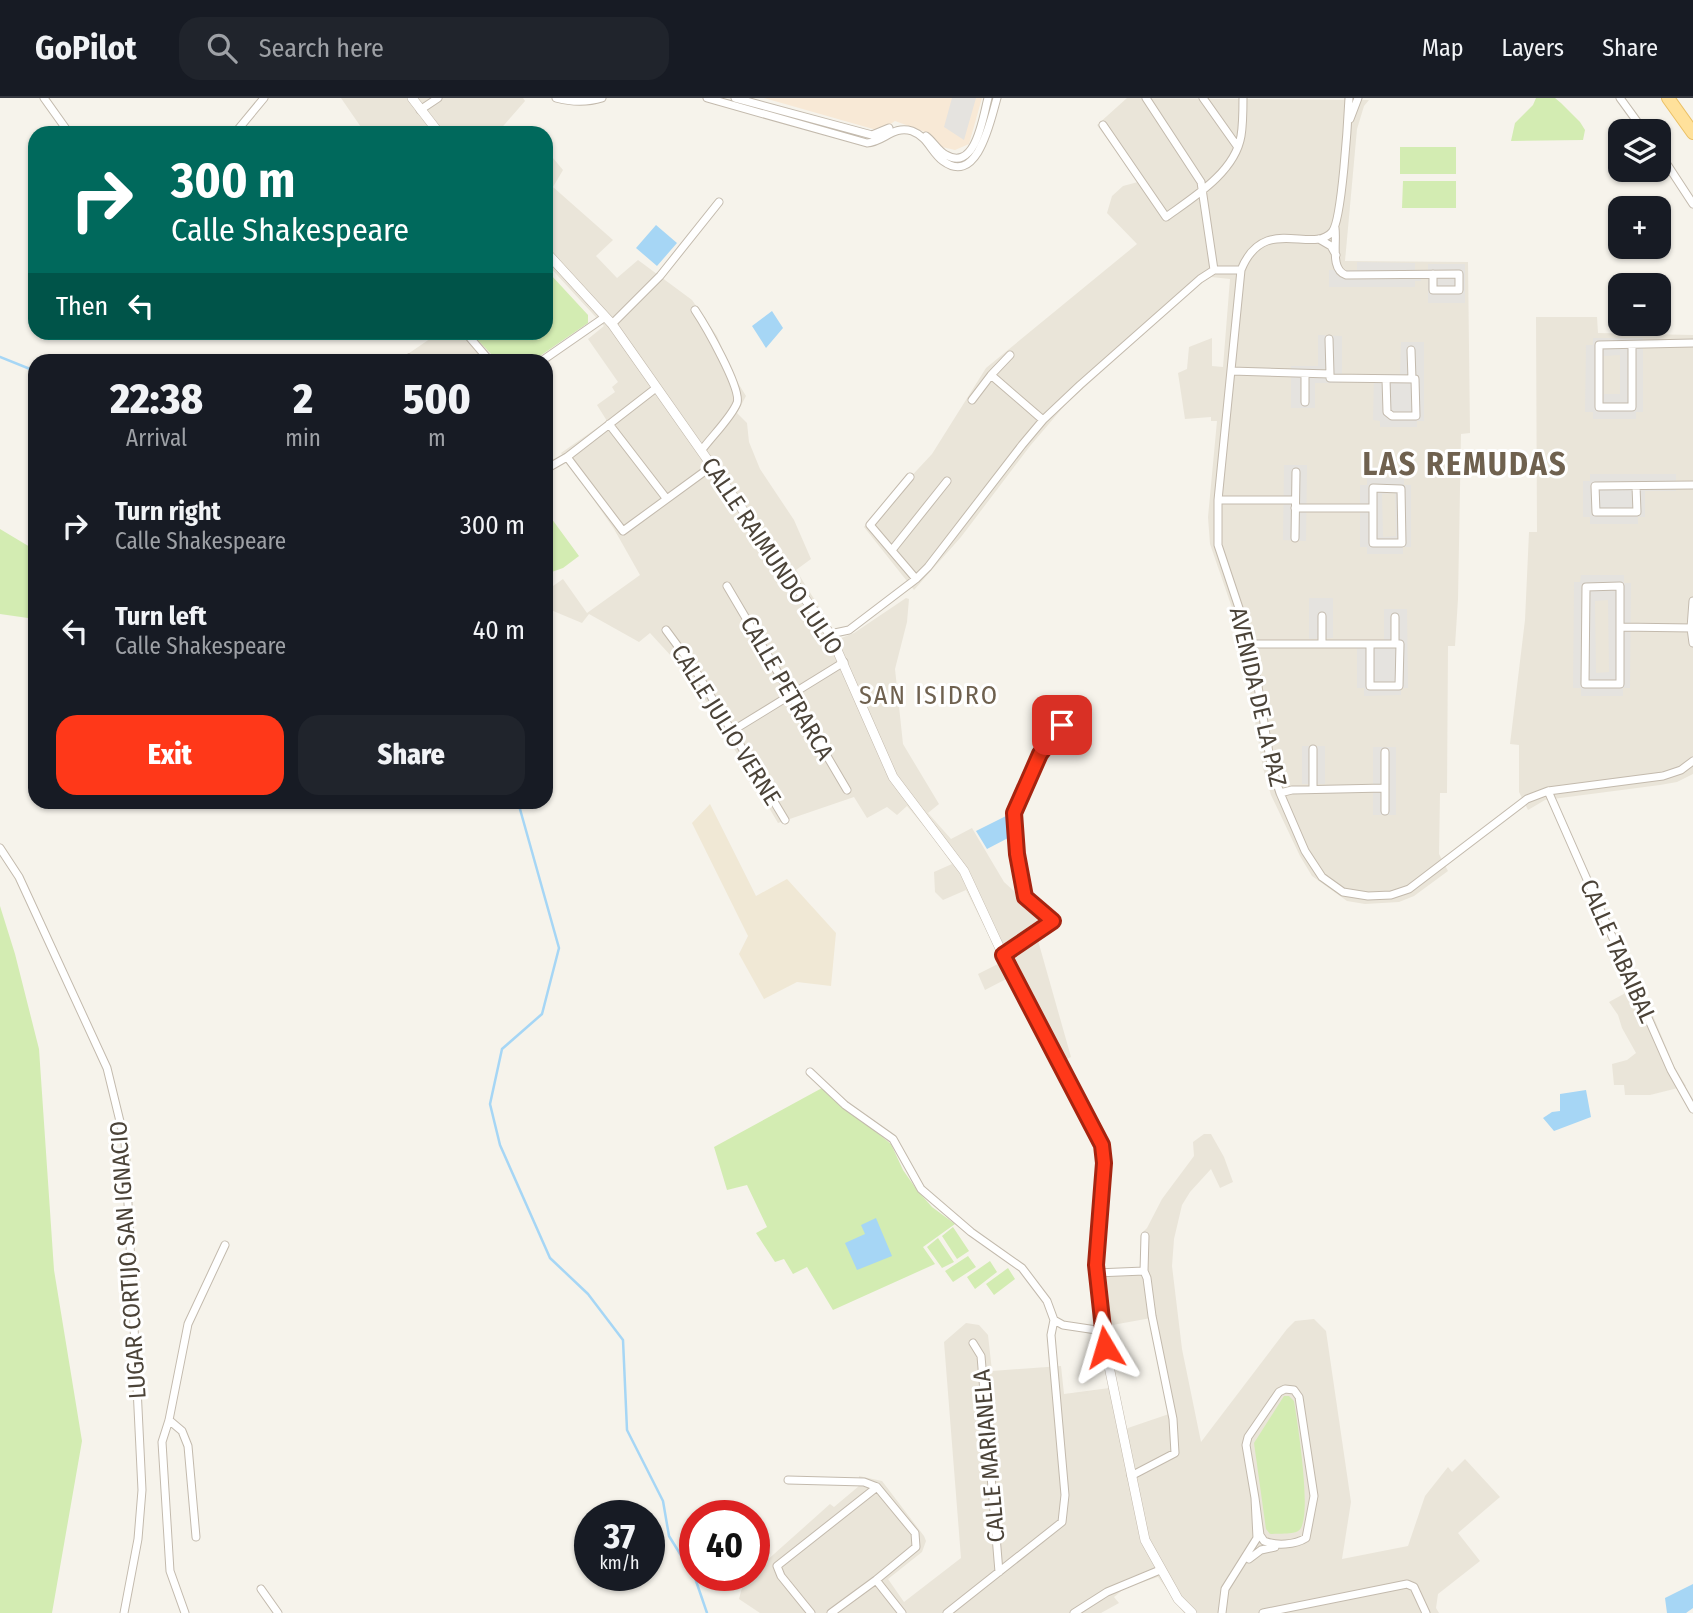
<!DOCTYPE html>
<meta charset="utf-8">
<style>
:root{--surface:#171b24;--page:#20242c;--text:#f1f3f6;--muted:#9ea1a6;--line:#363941;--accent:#ff3819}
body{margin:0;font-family:"Fira Sans Condensed",sans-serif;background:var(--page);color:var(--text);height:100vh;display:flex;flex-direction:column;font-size:26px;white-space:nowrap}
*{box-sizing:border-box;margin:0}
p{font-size:23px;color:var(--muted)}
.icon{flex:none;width:38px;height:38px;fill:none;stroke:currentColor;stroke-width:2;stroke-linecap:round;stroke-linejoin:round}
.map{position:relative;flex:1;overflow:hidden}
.details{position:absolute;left:28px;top:256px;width:525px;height:455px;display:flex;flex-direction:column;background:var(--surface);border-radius:21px;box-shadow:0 2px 5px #0004}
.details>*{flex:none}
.top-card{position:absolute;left:28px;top:28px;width:525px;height:214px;border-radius:21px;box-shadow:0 2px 5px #0004;background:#00695c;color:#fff;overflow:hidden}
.tools{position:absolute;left:1608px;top:21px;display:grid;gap:14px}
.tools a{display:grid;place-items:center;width:63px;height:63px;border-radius:14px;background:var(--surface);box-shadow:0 2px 5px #0004;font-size:35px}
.speed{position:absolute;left:574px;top:1402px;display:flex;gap:14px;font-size:35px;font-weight:700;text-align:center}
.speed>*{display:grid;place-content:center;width:91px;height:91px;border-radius:50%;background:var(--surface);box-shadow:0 2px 5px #0004;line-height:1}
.speed small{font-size:18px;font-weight:400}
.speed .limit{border:10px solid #d22;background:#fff;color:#111}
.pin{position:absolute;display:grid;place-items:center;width:60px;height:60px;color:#fff;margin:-30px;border-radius:14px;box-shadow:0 4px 10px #0006}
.me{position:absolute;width:77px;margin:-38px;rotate:353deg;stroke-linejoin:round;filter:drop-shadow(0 0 5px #0008)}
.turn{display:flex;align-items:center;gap:24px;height:147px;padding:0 28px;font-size:32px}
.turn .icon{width:91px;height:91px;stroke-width:2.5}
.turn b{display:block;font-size:49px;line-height:60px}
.then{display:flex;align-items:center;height:66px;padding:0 28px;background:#0003;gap:14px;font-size:26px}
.eta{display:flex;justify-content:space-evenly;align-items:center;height:119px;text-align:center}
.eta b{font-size:42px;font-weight:800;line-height:49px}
.primary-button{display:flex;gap:14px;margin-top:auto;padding:14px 28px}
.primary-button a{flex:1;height:80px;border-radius:21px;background:var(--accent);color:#fff;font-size:28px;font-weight:800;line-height:80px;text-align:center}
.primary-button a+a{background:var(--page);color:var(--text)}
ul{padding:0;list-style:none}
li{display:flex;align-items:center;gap:21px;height:105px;padding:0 28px}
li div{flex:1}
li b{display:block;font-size:26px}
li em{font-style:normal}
header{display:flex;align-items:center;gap:42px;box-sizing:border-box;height:98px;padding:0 35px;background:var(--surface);border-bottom:2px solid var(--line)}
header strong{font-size:33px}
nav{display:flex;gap:38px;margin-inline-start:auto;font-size:24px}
.search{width:490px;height:63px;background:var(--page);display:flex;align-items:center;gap:18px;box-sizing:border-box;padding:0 24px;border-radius:21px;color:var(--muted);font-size:26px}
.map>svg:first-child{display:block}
.residential{fill:#eae5d9}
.commercial{fill:#f8e9d6}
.education{fill:#f0e8d5}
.green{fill:#d3ecb2}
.parking{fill:#e5e3df;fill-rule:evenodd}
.water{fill:#a6d6f5}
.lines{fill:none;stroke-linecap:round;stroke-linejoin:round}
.stream{stroke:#a6d6f5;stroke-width:2.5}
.minor-casing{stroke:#c3baad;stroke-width:9}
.tertiary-casing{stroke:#c3baad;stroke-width:10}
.primary-casing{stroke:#ebc065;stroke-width:14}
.minor{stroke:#fff;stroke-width:7}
.tertiary{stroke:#fff;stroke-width:9}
.primary{stroke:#ffe19b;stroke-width:12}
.route-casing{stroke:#a62410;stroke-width:18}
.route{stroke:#ff3819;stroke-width:12}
.labels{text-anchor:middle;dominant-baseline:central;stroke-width:6;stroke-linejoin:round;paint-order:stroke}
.street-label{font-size:24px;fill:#4b4338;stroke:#fff}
.neighbourhood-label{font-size:26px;letter-spacing:2px;fill:#6f614f;stroke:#fff}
.district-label{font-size:32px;font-weight:bold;letter-spacing:2px;fill:#6f614f;stroke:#fff}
</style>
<header>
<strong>GoPilot</strong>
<div class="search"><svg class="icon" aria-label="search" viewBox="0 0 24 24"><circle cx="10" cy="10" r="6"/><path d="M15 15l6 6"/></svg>Search here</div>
<nav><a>Map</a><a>Layers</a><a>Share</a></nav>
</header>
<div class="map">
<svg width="1693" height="1515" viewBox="0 0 1693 1515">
<rect width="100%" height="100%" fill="#f6f3eb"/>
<!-- residential -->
<path class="residential" d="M 341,0 L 523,0 L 525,3 L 497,35 L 365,35 Z
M 1127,0 L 1369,2 L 1364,8 L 1357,31 L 1345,163 L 1468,164 L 1470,335 L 1461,336 L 1458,501 L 1455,548 L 1448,548 L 1447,695 L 1440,695 L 1439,756 L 1448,773 L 1414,798 L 1399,804 L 1365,806 L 1347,803 L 1312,778 L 1300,758 L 1271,697 L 1263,670 L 1239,530 L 1210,446 L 1208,419 L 1217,323 L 1211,323 L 1211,319 L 1185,321 L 1178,275 L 1187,271 L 1189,249 L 1212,240 L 1212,268 L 1223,269 L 1230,181 L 1211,179 L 1199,186 L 1065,307 L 1030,348 L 961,439 L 914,492 L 864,429 L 932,356 L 986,270 L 1137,146 L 1107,115 L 1112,98 L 1123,88 L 1138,84 L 1097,27 Z
M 548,54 L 563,72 L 553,89 L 613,142 L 596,158 L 617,180 L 638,162 L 692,202 L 717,238 L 735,280 L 746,298 L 737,315 L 747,325 L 749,344 L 760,371 L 794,422 L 811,461 L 796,472 L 839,541 L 854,535 L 906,500 L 909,501 L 907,524 L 895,571 L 903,646 L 939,706 L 928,715 L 951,741 L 972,730 L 1004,784 L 1052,828 L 1037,839 L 1071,959 L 1051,969 L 1042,951 L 1045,949 L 1010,879 L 985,892 L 978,876 L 1002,864 L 966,792 L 943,802 L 935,794 L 934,774 L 952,766 L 934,740 L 907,708 L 897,717 L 887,709 L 867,720 L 854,699 L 778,725 L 694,583 L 650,535 L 639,544 L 589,516 L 582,525 L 546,510 L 546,493 L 563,481 L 587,515 L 640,477 L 614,431 L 561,355 L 607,323 L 597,307 L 615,294 L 612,289 L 618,284 L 588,241 L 604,228 L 546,165 Z
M 1536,219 L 1597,219 L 1598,235 L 1693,237 L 1693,676 L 1677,684 L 1660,687 L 1545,702 L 1528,712 L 1519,694 L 1519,647 L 1510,646 L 1525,522 L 1529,434 L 1537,434 Z
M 440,234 L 471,235 L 497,262 L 399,262 Z
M 1640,887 L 1675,970 L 1686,988 L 1650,997 L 1625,997 L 1624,987 L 1614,987 L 1612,966 L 1627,962 L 1636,955 L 1622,930 L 1618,917 L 1609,904 Z
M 1204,1036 L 1211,1036 L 1224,1059 L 1233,1084 L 1220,1090 L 1211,1071 L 1190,1094 L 1182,1107 L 1174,1141 L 1172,1168 L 1182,1251 L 1201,1344 L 1287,1231 L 1295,1223 L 1314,1221 L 1326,1233 L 1351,1404 L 1342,1461 L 1408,1448 L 1425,1398 L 1448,1369 L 1452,1374 L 1465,1361 L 1500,1399 L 1458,1435 L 1480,1463 L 1438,1496 L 1436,1510 L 1439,1515 L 1184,1515 L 1158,1479 L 1125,1490 L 1114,1499 L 1119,1505 L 1101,1515 L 760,1515 L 739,1501 L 744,1482 L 754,1477 L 754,1474 L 830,1406 L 834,1409 L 859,1388 L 859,1378 L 882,1383 L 924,1438 L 926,1443 L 922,1454 L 888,1481 L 904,1504 L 961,1460 L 944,1244 L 966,1225 L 979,1227 L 988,1237 L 992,1273 L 1061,1268 L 1064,1296 L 1117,1289 L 1125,1331 L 1169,1316 L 1151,1220 L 1107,1228 L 1100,1173 L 1140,1171 L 1143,1134 L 1147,1130 L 1162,1101 L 1194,1058 L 1193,1044 Z"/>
<!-- commercial -->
<path class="commercial" d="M 764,0 L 982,0 L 969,46 L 955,52 L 942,49 L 928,35 L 895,23 L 880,33 Z"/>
<!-- education -->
<path class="education" d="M 710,706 L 756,798 L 787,781 L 836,835 L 831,888 L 797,884 L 764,901 L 739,856 L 748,838 L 692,725 Z"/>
<!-- green -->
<path class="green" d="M 1536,0 L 1555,0 L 1561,5 L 1580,24 L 1585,32 L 1583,42 L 1511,43 L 1515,25 L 1533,7 Z
M 1400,49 L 1456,49 L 1456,76 L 1400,76 Z
M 1403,83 L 1456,83 L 1456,110 L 1402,110 Z
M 551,177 L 588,217 L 588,225 L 534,262 L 497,262 L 471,235 L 546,234 L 546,179 Z
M 546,413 L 579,458 L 563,470 L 546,476 Z
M 0,431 L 35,452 L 35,521 L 0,516 Z
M 0,808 L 15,856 L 39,951 L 54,1172 L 82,1343 L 52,1515 L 0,1515 Z
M 822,990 L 891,1046 L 903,1072 L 917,1092 L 932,1109 L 955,1126 L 923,1149 L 935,1166 L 833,1212 L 807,1169 L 793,1176 L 784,1161 L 775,1164 L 756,1135 L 767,1129 L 747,1087 L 727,1092 L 714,1049 Z
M 953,1129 L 969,1153 L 957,1161 L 942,1138 Z
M 938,1140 L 954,1164 L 942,1170 L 927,1149 Z
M 968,1158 L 976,1169 L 953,1184 L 945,1173 Z
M 990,1163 L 997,1174 L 975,1191 L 967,1179 Z
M 1008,1170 L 1015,1181 L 994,1197 L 986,1186 Z
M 1284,1298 L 1289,1298 L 1294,1303 C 1297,1322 1314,1425 1298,1433 C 1291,1437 1278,1435 1270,1436 L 1266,1431 L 1254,1345 Z"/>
<!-- parking -->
<path class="parking" d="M 952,0 L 976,0 L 964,42 L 944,29 Z
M 1357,164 L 1415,165 L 1415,172 L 1421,172 L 1421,183 L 1415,183 L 1415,189 L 1329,189 L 1329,172 L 1357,172 Z
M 1428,166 L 1465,166 L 1465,205 L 1428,205 Z
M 1318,237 L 1342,238 L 1342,285 L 1315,285 L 1315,310 L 1291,310 L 1291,268 L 1318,268 Z
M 1593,240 L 1643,240 L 1643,314 L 1636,314 L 1636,321 L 1593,321 L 1593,314 L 1585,314 L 1586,247 L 1593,247 ZM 1620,257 L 1620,296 L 1604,296 L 1604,258 Z
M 1401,244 L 1424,244 L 1424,323 L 1417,323 L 1417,329 L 1380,329 L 1380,323 L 1373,322 L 1374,276 L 1400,276 Z
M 1284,367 L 1307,367 L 1306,443 L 1283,442 Z
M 1590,376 L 1676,376 L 1676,393 L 1645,393 L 1645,419 L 1638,419 L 1638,426 L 1590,426 L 1590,419 L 1583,419 L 1583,383 L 1590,383 Z
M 1367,379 L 1404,380 L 1404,387 L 1411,387 L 1411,449 L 1403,449 L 1403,456 L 1367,456 L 1367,449 L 1360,449 L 1360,387 L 1367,387 ZM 1395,395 L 1396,438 L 1383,439 L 1382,396 Z
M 1581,477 L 1624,477 L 1624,485 L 1631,485 L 1630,590 L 1623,590 L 1623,598 L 1581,598 L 1581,590 L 1573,590 L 1574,484 L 1580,484 ZM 1608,502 L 1609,574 L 1596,575 L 1595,503 Z
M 1309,500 L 1333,500 L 1333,540 L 1309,541 Z
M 1384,511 L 1407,511 L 1408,590 L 1401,590 L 1401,597 L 1364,598 L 1364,590 L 1357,590 L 1357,543 L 1384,543 Z
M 1302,648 L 1325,648 L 1325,686 L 1302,686 Z
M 1373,649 L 1396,649 L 1396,717 L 1373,717 Z"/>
<!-- water -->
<path class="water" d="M 656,127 L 677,145 L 657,168 L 636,150 Z
M 772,213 L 783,230 L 766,250 L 752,228 Z
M 1008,717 L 1010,739 L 987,751 L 976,733 Z
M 1586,992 L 1591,1019 L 1554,1033 L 1543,1020 L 1552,1014 L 1560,1013 L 1560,996 Z
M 876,1120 L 892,1158 L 857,1172 L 845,1145 L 865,1136 L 861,1127 Z
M 1693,1486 L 1693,1510 L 1686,1515 L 1667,1515 L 1665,1500 Z"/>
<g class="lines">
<!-- stream -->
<path class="stream" d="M 0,259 L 35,273
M 518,704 L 559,850 L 542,916 L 502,951 L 490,1006 L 500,1047 L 550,1160 L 588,1196 L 623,1242 L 627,1332 L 663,1403 L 669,1438 L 695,1480 L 707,1515"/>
<!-- minor casing -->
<g class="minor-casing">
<path id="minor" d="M 44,0 L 69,35
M 556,0 C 571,4 586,5 602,0
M 707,0 L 867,45 C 884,44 893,27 912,33 C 928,39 931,54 943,63 C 978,89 991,20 997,0
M 735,0 L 872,37 L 889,30
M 1146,0 L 1201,84 L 1214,172
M 1203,0 L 1237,48
M 1349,0 C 1348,20 1342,123 1332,134 C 1312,157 1264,115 1241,172 L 1218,402 L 1218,447 L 1251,546 L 1271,667 L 1280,695 L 1305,753 L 1322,779 L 1343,794 L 1368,798 L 1391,797 L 1409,791 L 1527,701 L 1548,693 L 1663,678 L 1681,672 L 1693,663
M 1620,0 L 1644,33
M 420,12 L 438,0
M 1350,21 L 1358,0
M 1103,27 L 1166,119 C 1194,99 1235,74 1241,38 C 1243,26 1243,12 1243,0
M 235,35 L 264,0
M 926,38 C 933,43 938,53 946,57 C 976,74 983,18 988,0
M 1659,54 L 1693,106
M 1335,130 C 1337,145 1330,172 1346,177 L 1459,176 L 1459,192 L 1433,192 L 1433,176
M 1319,141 L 1331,148 L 1336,157
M 695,212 C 705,227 742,291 737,305 C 731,320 711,339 701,353
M 612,226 L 660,178 L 719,104
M 465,234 L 489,262
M 1329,241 L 1330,276
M 1632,247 L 1632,309 L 1599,309 L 1599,247 L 1693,245
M 1411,252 L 1412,281
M 409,260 L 412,262
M 543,262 L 605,219
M 1231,273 L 1330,276 L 1330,280 L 1415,281 L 1416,318 L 1392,318 L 1387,314 L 1386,281
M 991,277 L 1043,322
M 972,302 L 991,277 L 1010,257
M 1305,304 L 1305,276
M 609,326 L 666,400
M 567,359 L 623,433 L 712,368
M 546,371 L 567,359 L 656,290
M 910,379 L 870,427 L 916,481
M 1636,388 L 1637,414 L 1596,414 L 1595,388 L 1693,387
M 1373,390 L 1401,391 L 1402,445 L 1373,445 Z
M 1218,402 L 1295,402
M 1295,410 L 1373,410
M 1295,440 L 1296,374
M 892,452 L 947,383
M 727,488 L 847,692
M 1693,503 L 1691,530 L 1693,545
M 1620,529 L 1620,586 L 1585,586 L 1586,489 L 1620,488 L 1620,529 L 1693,530
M 666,532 L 694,570 L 785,722
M 830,536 L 849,532 L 916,481 L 928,469 L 1022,347 L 1043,322 L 1080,287 L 1200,181 L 1214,172 L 1241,172
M 1251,546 L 1400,546 L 1399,588 L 1370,588 L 1370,546
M 1322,546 L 1322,518
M 1395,546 L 1395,519
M 732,633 L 844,564
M 1313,651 L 1313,691
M 1548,693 L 1671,972 L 1693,1011
M 1280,695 L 1292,692 L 1385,690
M 1385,713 L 1385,654
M 0,750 L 19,779 L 107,970 L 125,1044 L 142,1392 L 138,1441 L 124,1515
M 1003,857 L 1053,823 L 1025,799 L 1017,756 L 1014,715 L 1040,656 L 1062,627
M 810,974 L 845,1007 L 893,1041 L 921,1091 L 971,1134 L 1022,1170 L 1047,1203 L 1054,1222
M 1096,1175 L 1144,1173
M 1054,1222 L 1063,1227 L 1103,1233
M 973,1245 L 981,1258 L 999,1474
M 169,1322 L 182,1333 L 188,1348 L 196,1439
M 1131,1378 L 1175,1355 L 1173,1321 L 1152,1218 L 1147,1180 L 1144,1173 L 1145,1138
M 788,1382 L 864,1384 L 877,1389
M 1249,1461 L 1261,1452 L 1275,1449
M 876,1482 L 902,1515
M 261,1491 L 278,1515
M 185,1515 L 170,1473 L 162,1344 L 169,1322 L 188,1226 L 225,1147
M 811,1515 L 781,1478 L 777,1468 L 877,1389 L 915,1435 L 916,1449 L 876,1482 L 831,1515
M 947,1515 L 1062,1424 L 1065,1397 L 1051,1237 L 1054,1222
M 1074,1515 L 1107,1494 L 1160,1472
M 1222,1515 L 1225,1491 L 1257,1440 L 1255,1400 L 1246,1347 L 1248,1339 L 1279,1294 L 1285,1291 L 1294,1292 L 1299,1299 L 1314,1398 L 1306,1440 C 1295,1447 1276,1448 1264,1443 L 1260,1437 L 1255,1400
M 1263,1515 L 1407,1486 L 1414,1489 L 1426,1515"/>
</g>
<!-- tertiary casing -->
<g class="tertiary-casing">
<path id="tertiary" d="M 412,0 L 439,35
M 546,154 L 612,226 L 830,536 L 893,679 L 964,773 L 1003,857 L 1102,1047 L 1104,1065 L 1096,1167 L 1105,1249 L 1145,1442 L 1178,1501 L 1192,1515"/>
</g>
<!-- primary casing -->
<g class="primary-casing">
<path id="primary" d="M 1668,0 L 1693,35"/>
</g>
<!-- minor -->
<use href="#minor" class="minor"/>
<!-- tertiary -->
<use href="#tertiary" class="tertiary"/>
<!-- primary -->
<use href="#primary" class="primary"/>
</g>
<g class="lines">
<!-- route casing -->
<g class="route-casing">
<path id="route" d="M 1062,627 L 1040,656 L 1014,715 L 1017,756 L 1025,799 L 1053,823 L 1003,857 L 1102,1047 L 1104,1065 L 1096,1167 L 1105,1249"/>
</g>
<!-- route -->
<use href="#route" class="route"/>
</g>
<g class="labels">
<!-- street labels -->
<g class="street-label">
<text transform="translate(772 458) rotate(56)">CALLE RAIMUNDO LULIO</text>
<text transform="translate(787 590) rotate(60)">CALLE PETRARCA</text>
<text transform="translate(1258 599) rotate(77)">AVENIDA DE LA PAZ</text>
<text transform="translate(726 627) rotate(58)">CALLE JULIO VERNE</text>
<text transform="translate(1618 853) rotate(66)">CALLE TABAIBAL</text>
<text transform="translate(128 1162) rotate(-94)">LUGAR CORTIJO SAN IGNACIO</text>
<text transform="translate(989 1358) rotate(-95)">CALLE MARIANELA</text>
</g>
<!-- neighbourhood labels -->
<g class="neighbourhood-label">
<text x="929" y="597">SAN ISIDRO</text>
</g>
<!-- district labels -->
<g class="district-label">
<text x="1465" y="366">LAS REMUDAS</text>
</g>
</g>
</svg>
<div class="tools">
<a><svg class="icon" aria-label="layers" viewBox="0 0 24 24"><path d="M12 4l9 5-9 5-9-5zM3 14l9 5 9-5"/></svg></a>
<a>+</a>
<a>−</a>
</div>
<div class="speed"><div>37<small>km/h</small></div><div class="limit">40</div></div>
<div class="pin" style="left:1062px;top:627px;background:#d93025"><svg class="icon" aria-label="arrive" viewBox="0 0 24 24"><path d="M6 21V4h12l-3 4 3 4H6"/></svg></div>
<svg class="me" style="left:1105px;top:1249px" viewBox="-20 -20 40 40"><path d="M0-17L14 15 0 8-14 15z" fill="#ff3819" stroke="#fff" stroke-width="4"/></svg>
<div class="top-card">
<div class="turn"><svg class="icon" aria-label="right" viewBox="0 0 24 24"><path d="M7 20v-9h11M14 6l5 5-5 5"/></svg><div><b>300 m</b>Calle Shakespeare</div></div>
<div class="then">Then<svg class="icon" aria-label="left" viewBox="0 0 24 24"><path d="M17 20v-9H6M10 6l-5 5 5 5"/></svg></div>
</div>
<section class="details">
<div class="eta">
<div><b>22:38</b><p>Arrival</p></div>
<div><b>2</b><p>min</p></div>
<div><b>500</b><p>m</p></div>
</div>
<ul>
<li><svg class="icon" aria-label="right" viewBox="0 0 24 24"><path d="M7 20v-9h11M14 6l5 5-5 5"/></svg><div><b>Turn right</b><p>Calle Shakespeare</p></div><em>300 m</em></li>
<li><svg class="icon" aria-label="left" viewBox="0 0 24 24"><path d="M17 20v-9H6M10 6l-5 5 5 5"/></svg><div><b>Turn left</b><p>Calle Shakespeare</p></div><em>40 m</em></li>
</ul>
<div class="primary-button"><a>Exit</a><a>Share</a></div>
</section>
</div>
